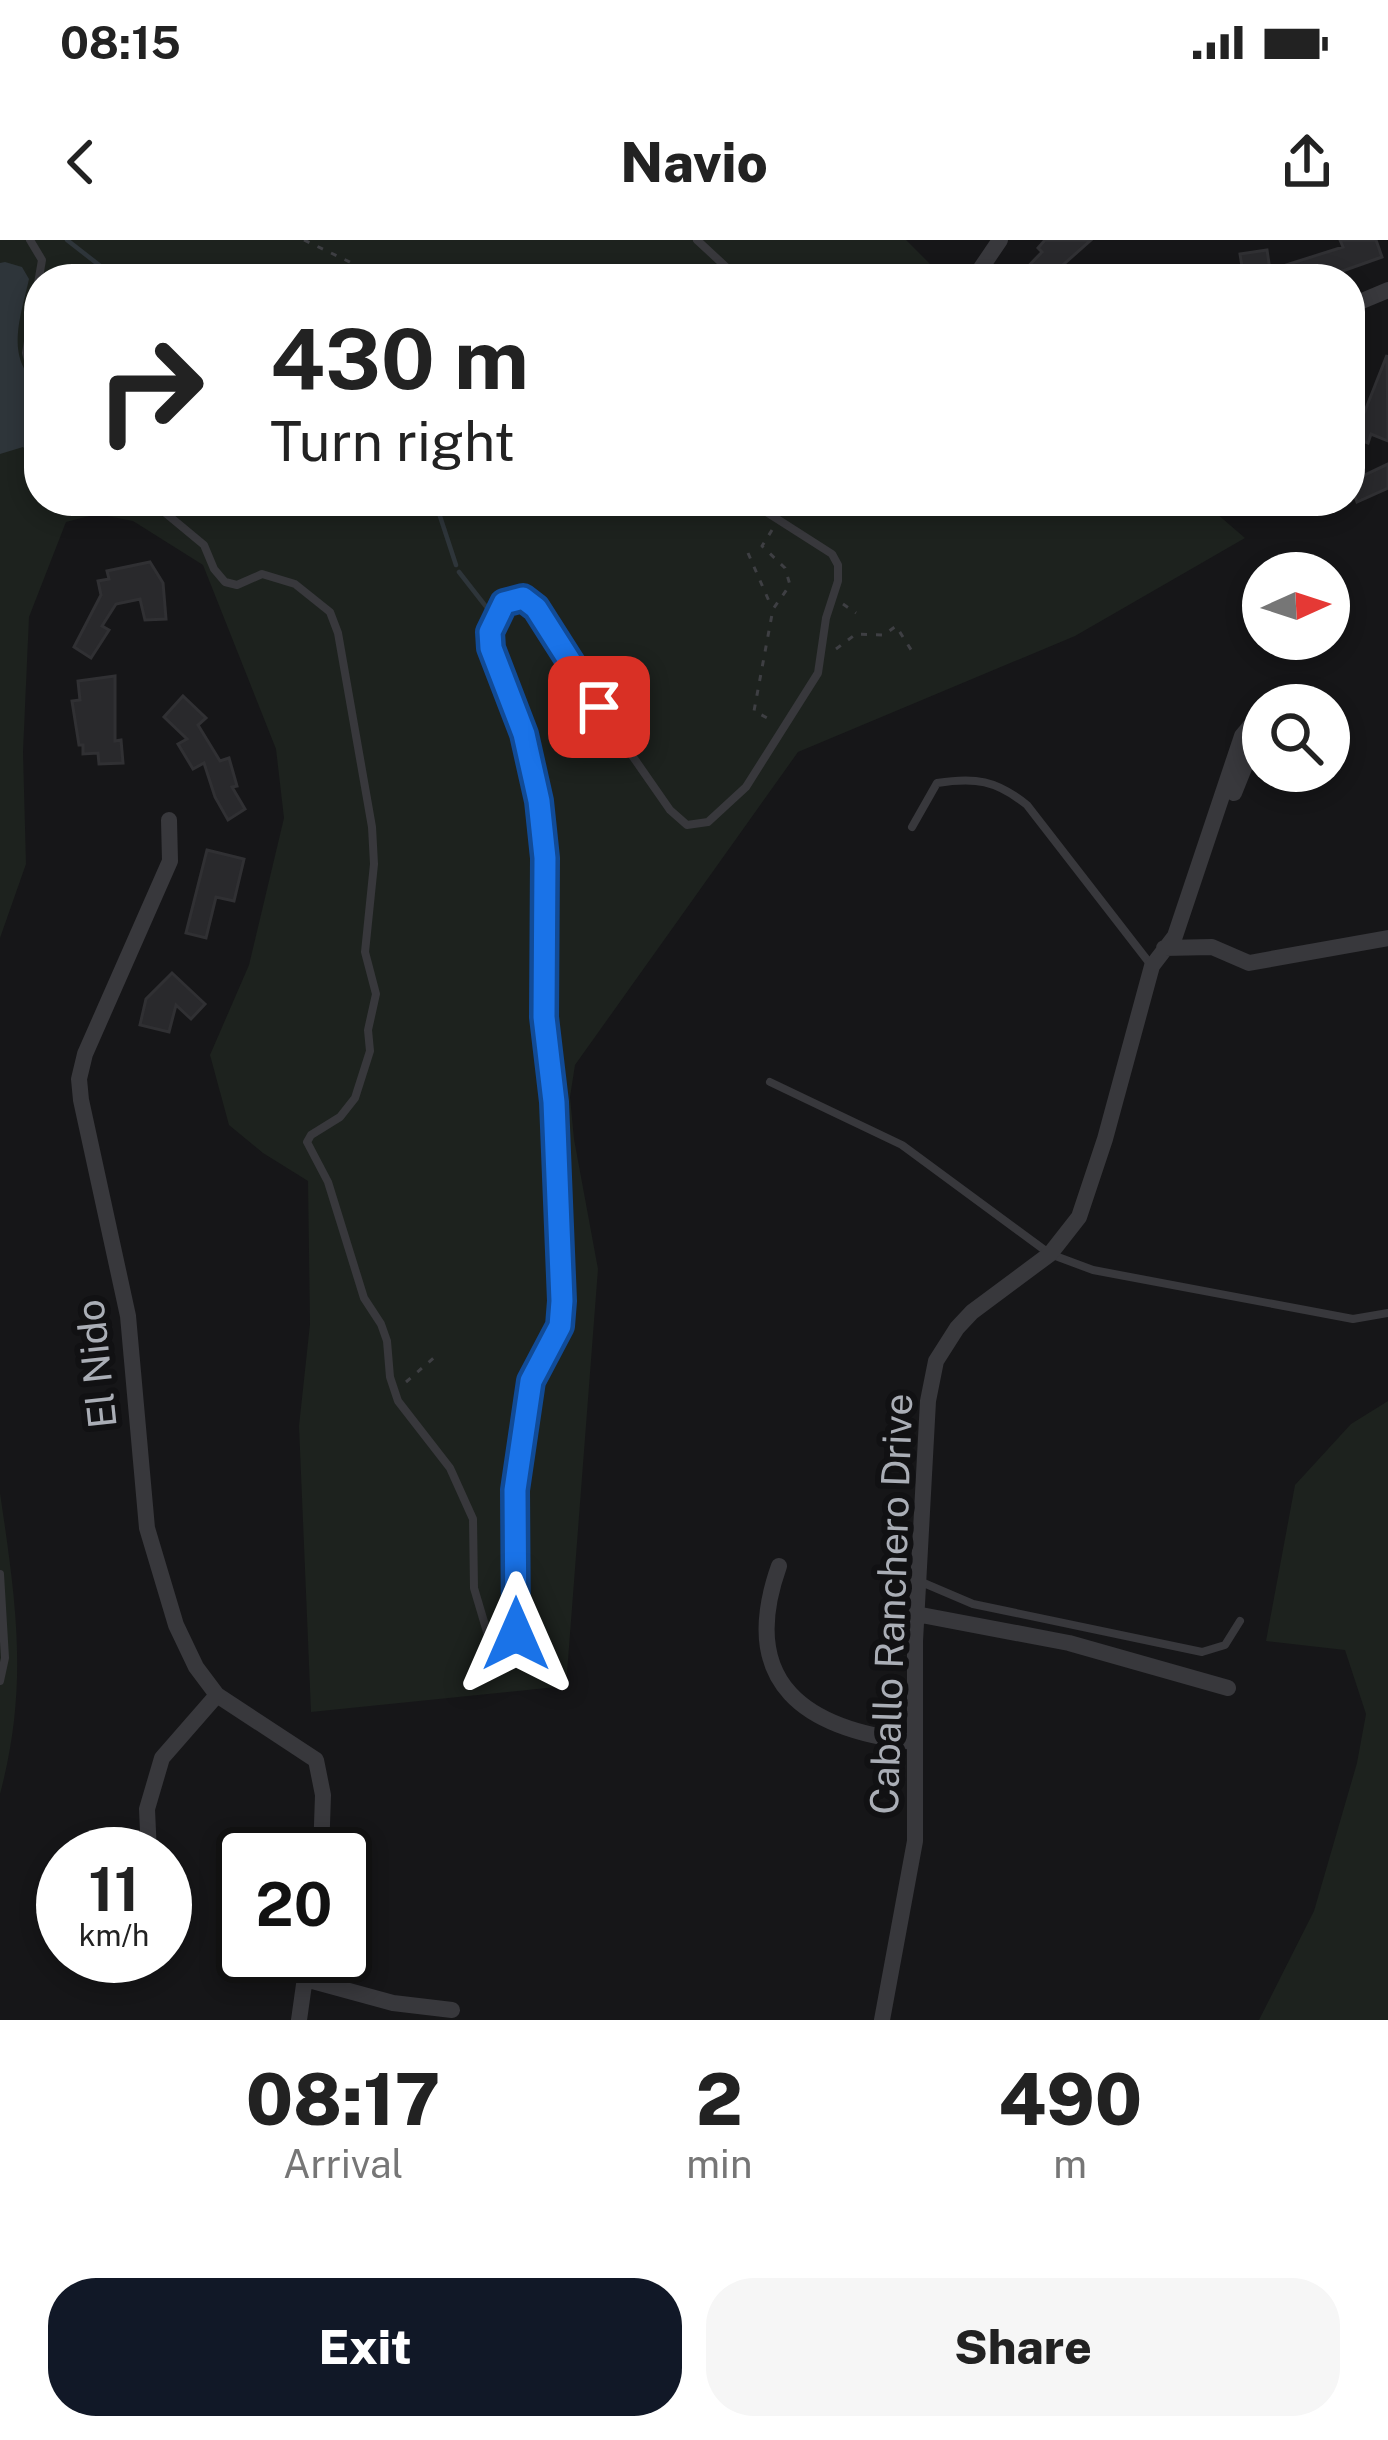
<!DOCTYPE html>
<style>
:root{--surface:#fff;--page:#f6f6f6;--text:#222;--muted:#767676;--accent:#111827}
body{margin:0;font-family:"Public Sans",sans-serif;background:var(--page);color:var(--text);height:100vh;display:flex;flex-direction:column;font-size:45px;white-space:nowrap}
*{box-sizing:border-box;margin:0}
p{font-size:39px;color:var(--muted)}
.icon{flex:none;width:66px;height:66px;fill:none;stroke:currentColor;stroke-width:2;stroke-linecap:round;stroke-linejoin:round}
.map{position:relative;height:1780px;overflow:hidden}
.sheet{display:flex;flex-direction:column;background:var(--surface);flex:1}
.sheet>*{flex:none}
.top-card{position:absolute;left:24px;top:24px;width:1341px;height:252px;border-radius:48px;box-shadow:0 6px 18px #0003;background:#fff;color:var(--text);overflow:hidden}
.needle{width:78px;rotate:87deg}
.tools{position:absolute;left:1242px;top:312px;display:grid;gap:24px}
.tools a{display:grid;place-items:center;width:108px;height:108px;border-radius:50%;background:var(--surface);box-shadow:0 6px 18px #0003;font-size:60px}
.speed{position:absolute;left:36px;top:1587px;display:flex;gap:24px;font-size:60px;font-weight:700;text-align:center}
.speed>*{display:grid;place-content:center;width:156px;height:156px;border-radius:50%;background:var(--surface);box-shadow:0 6px 18px #0003;line-height:1}
.speed small{font-size:30px;font-weight:400}
.speed .limit{border:6px solid #111;border-radius:18px;background:#fff;color:#111}
.pin{position:absolute;display:grid;place-items:center;width:102px;height:102px;color:#fff;margin:-51px;border-radius:24px;box-shadow:0 6px 18px #0006}
.me{position:absolute;width:132px;margin:-66px;rotate:0deg;stroke-linejoin:round;filter:drop-shadow(0 0 9px #0008)}
.turn{display:flex;align-items:center;gap:42px;height:252px;padding:0 48px;font-size:54px}
.turn .icon{width:156px;height:156px;stroke-width:2.5}
.turn b{display:block;font-size:84px;line-height:102px}
.eta{display:flex;justify-content:space-evenly;align-items:center;height:204px;text-align:center}
.eta b{font-size:72px;font-weight:800;line-height:84px}
.primary-button{display:flex;gap:24px;margin-top:auto;padding:24px 48px}
.primary-button a{flex:1;height:138px;border-radius:48px;background:var(--accent);color:#fff;font-size:48px;font-weight:800;line-height:138px;text-align:center}
.primary-button a+a{background:var(--page);color:var(--text)}
.status{display:flex;justify-content:space-between;align-items:center;height:84px;padding:0 60px;background:var(--surface);direction:ltr}
.status svg{height:33px;fill:currentColor}
header{display:flex;justify-content:space-between;align-items:center;height:156px;padding:0 48px;background:var(--surface);font-size:54px;font-weight:800}
.map>svg:first-child{display:block}
.green{fill:#1d221e}
.water{fill:#2e353a}
.lines{fill:none;stroke-linecap:round;stroke-linejoin:round}
.stream{stroke:#2e353a;stroke-width:4.5}
.building{fill:#29292c;stroke:#303033;stroke-width:3}
.path{stroke:#3e3f43;stroke-width:3;stroke-dasharray:6 9;stroke-linecap:butt}
.lane{stroke:#38383c;stroke-width:8}
.street{stroke:#38383c;stroke-width:16}
.route-casing{stroke:#114b97;stroke-width:30}
.route{stroke:#1a73e8;stroke-width:21}
.labels{text-anchor:middle;dominant-baseline:central;stroke-width:12;stroke-linejoin:round;paint-order:stroke}
.street-label{font-size:39px;fill:#aaaeb6;stroke:#111113}
</style>
<div class="status"><b>08:15</b><svg viewBox="0 0 49 12"><path d="M0 12V9h3v3zM5 12V6h3v6zM10 12V3h3v9zM15 12V0h3v12zM26 1h20v11H26zM47 4h2v5h-2z"/></svg></div>
<header><svg class="icon" aria-label="back" viewBox="0 0 24 24"><path d="M15 5l-7 7 7 7"/></svg>Navio<svg class="icon" aria-label="share" viewBox="0 0 24 24"><path d="M12 15V3M7 8l5-5 5 5M5 13v7h14v-7"/></svg></header>
<div class="map">
<svg width="1388" height="1780" viewBox="0 0 1388 1780">
<rect width="100%" height="100%" fill="#161618"/>
<!-- green -->
<path class="green" d="M 0,0 L 906,0 L 945,39 L 39,39 L 39,261 L 1202,261 L 1245,298 L 1075,396 L 798,512 L 575,825 L 570,857 L 574,899 L 598,1029 L 566,1446 L 311,1472 L 299,1186 L 310,1084 L 308,941 L 263,913 L 229,885 L 210,815 L 249,725 L 284,578 L 276,509 L 203,325 L 133,281 L 97,274 L 66,282 L 29,377 L 23,512 L 26,624 L 0,698 Z
M 1388,1161 L 1388,1780 L 1259,1780 L 1314,1671 L 1357,1523 L 1366,1474 L 1345,1410 L 1266,1401 L 1295,1245 L 1351,1184 Z
M 0,1253 C 16,1362 29,1445 0,1554 Z"/>
<!-- water -->
<path class="water" d="M 5,22 L 22,27 L 29,39 C 21,76 4,118 39,146 L 39,225 L 23,207 L 0,214 L 0,23 Z"/>
<g class="lines">
<!-- stream -->
<path class="stream" d="M 67,0 L 117,39
M 435,261 L 456,325
M 459,332 L 491,373"/>
</g>
<!-- building -->
<path class="building" d="M 1045,0 L 1091,0 L 1047,39 L 1016,39 L 1042,12 L 1038,8 Z
M 1340,0 L 1376,0 L 1382,17 L 1334,34 L 1335,39 L 1244,39 L 1240,14 L 1267,10 L 1270,30 L 1343,7 Z
M 1387,115 L 1388,201 L 1371,194 L 1368,203 L 1350,196 L 1350,192 L 1357,173 L 1363,176 Z
M 1388,224 L 1388,248 L 1357,262 L 1350,242 Z
M 150,322 L 163,343 L 166,379 L 145,380 L 140,359 L 116,364 L 102,386 L 109,390 L 91,418 L 74,407 L 101,355 L 98,341 L 109,339 L 107,331 Z
M 115,436 L 115,501 L 121,500 L 123,523 L 99,524 L 98,513 L 83,514 L 83,505 L 79,505 L 72,461 L 80,460 L 78,441 Z
M 183,456 L 206,478 L 198,485 L 220,521 L 229,518 L 237,546 L 232,547 L 245,569 L 228,580 L 215,557 L 204,523 L 193,529 L 178,504 L 187,499 L 164,477 Z
M 207,610 L 244,619 L 234,661 L 216,657 L 206,698 L 186,693 Z
M 172,733 L 205,764 L 191,779 L 176,765 L 169,792 L 140,785 L 146,759 Z"/>
<g class="lines">
<!-- path -->
<path class="path" d="M 304,0 L 385,39
M 772,290 L 762,306 L 785,328 L 790,345 L 773,369 L 754,471 L 773,481
M 748,313 L 772,368
M 843,364 L 856,373
M 836,409 L 856,394 L 884,395 L 896,386 L 915,416
M 406,1142 L 437,1115
M 519,1409 L 530,1415"/>
<!-- lane -->
<path class="lane" d="M 30,0 L 42,20 L 26,113 L 29,124 L 39,137
M 697,0 L 739,39
M 151,261 L 204,305 L 214,329 L 225,342 L 237,345 L 262,334 L 295,344 L 330,372 L 338,393 L 372,587 L 374,624 L 365,712 L 376,754 L 368,790 L 370,811 L 355,858 L 340,877 L 311,895 L 307,902 L 328,942 L 364,1058 L 381,1084 L 387,1101 L 390,1137 L 398,1161 L 450,1228 L 473,1279 L 474,1348 L 490,1402 L 501,1410 L 509,1406 L 517,1388 L 513,1295 L 515,1250 L 531,1141 L 560,1086 L 561,1061 L 552,829 L 544,777 L 545,618 L 539,561 L 524,494 L 492,408 L 491,391 L 504,363 L 523,358 L 530,360 L 567,422 L 670,570 L 687,585 L 708,582 L 746,547 L 818,433 L 826,378 L 838,341 L 838,325 L 832,314 L 749,261
M 912,587 L 937,543 C 975,537 996,540 1027,565 L 1151,725
M 770,842 L 902,905 L 1050,1014 L 1093,1030 L 1353,1079 L 1388,1073
M 0,1334 L 5,1418 L 0,1441
M 919,1341 L 973,1364 L 1202,1412 L 1225,1405 L 1240,1381"/>
<!-- street -->
<path class="street" d="M 981,28 L 1000,0
M 1350,66 L 1388,50
M 1234,553 L 1263,481
M 169,580 L 170,621 L 85,814 L 79,839 L 81,860 L 128,1076 L 147,1288 L 176,1385 L 196,1427 L 217,1455 L 316,1520 L 323,1555 L 321,1614
M 1164,708 L 1212,707 L 1249,723 L 1388,698
M 779,1326 C 737,1444 806,1490 915,1502
M 916,1374 L 1069,1403 L 1228,1448
M 149,1614 L 147,1569 L 162,1518 L 217,1455
M 305,1739 L 393,1763 L 452,1770
M 299,1780 L 308,1716
M 882,1780 L 915,1601 L 915,1401 L 928,1161 L 936,1121 L 957,1088 L 972,1072 L 1050,1014 L 1079,977 L 1105,899 L 1152,726 L 1175,696 L 1242,496 L 1263,471"/>
</g>
<g class="lines">
<!-- route casing -->
<g class="route-casing">
<path id="route" d="M 516,1394 L 515,1250 L 531,1141 L 560,1086 L 562,1061 L 554,862 L 544,777 L 545,618 L 539,561 L 524,494 L 491,408 L 490,392 L 504,363 L 523,358 L 536,368 L 599,467"/>
</g>
<!-- route -->
<use href="#route" class="route"/>
</g>
<g class="labels">
<!-- street labels -->
<g class="street-label">
<text transform="translate(96 1124) rotate(-96)">El Nido</text>
<text transform="translate(891 1364) rotate(-88)">Caballo Ranchero Drive</text>
</g>
</g>
</svg>
<div class="tools">
<a><svg class="needle" viewBox="-14 -14 28 28"><path d="M0-13l5 13h-10z" fill="#e53935"/><path d="M0 13l5-13h-10z" fill="#767676"/></svg></a>
<a><svg class="icon" aria-label="search" viewBox="0 0 24 24"><circle cx="10" cy="10" r="6"/><path d="M15 15l6 6"/></svg></a>
</div>
<div class="speed"><div>11<small>km/h</small></div><div class="limit">20</div></div>
<div class="pin" style="left:599px;top:467px;background:#d93025"><svg class="icon" aria-label="arrive" viewBox="0 0 24 24"><path d="M6 21V4h12l-3 4 3 4H6"/></svg></div>
<svg class="me" style="left:516px;top:1394px" viewBox="-20 -20 40 40"><path d="M0-17L14 15 0 8-14 15z" fill="#1a73e8" stroke="#fff" stroke-width="4"/></svg>
<div class="top-card">
<div class="turn"><svg class="icon" aria-label="right" viewBox="0 0 24 24"><path d="M7 20v-9h11M14 6l5 5-5 5"/></svg><div><b>430 m</b>Turn right</div></div>
</div>
</div>
<section class="sheet">
<div class="eta">
<div><b>08:17</b><p>Arrival</p></div>
<div><b>2</b><p>min</p></div>
<div><b>490</b><p>m</p></div>
</div>
<div class="primary-button"><a>Exit</a><a>Share</a></div>
</section>
